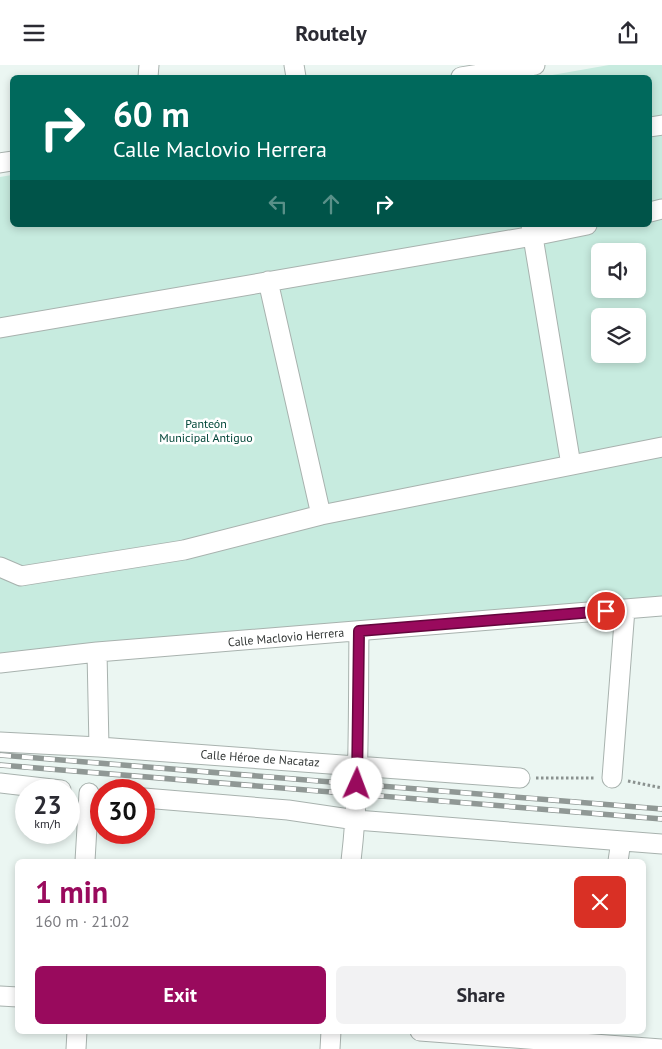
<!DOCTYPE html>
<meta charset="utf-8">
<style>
:root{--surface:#fff;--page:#f2f2f3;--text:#2b2b33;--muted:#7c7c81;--accent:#990a5d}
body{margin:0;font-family:"PT Sans",sans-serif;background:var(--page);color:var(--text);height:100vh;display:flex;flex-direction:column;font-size:19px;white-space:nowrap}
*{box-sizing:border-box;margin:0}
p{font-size:16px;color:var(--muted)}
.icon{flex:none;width:28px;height:28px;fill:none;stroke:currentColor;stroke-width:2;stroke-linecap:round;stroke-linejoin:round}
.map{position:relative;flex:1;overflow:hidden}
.panel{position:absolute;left:15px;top:794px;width:631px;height:175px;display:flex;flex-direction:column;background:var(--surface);border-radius:8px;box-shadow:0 2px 8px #0003}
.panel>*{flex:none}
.hud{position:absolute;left:10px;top:10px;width:642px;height:152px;border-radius:8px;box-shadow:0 2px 8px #0003;background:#00695c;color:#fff;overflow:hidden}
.buttons{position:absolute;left:591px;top:178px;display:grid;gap:10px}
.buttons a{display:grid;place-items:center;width:55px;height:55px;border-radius:8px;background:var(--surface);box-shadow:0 2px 8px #0003;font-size:25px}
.speed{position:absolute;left:15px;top:714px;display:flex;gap:10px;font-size:25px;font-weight:700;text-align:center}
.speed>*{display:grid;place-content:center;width:65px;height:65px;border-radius:50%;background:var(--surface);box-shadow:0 2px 8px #0003;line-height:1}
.speed small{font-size:12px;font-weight:400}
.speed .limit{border:8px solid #d22;background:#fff;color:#111}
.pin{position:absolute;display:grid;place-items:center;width:42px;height:42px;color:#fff;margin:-21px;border:2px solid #fff;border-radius:50%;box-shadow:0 1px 5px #0007}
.me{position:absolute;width:55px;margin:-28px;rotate:2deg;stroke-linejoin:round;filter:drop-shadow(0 0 4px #0008)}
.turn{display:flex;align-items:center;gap:18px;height:105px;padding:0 20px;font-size:22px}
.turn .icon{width:65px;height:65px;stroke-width:2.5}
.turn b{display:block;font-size:35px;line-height:42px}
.lanes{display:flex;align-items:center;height:48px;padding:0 20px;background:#0003;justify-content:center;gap:25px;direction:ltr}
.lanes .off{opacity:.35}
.round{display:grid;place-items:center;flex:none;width:52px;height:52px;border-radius:8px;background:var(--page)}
.summary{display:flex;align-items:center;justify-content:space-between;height:85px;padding:0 20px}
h1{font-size:30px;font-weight:700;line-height:38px;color:var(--accent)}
.button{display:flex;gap:10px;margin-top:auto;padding:10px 20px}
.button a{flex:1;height:58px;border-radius:8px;background:var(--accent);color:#fff;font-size:20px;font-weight:700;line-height:58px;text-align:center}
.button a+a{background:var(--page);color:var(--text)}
header{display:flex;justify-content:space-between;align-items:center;height:65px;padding:0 20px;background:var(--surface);font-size:22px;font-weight:700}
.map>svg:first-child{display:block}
.green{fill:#c7ebdf;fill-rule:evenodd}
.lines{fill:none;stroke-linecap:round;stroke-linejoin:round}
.minor-casing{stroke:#a8b2ae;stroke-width:21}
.path{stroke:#8a918f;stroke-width:3;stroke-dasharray:2.5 2.5;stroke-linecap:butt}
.minor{stroke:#fff;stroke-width:19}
.rail-casing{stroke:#909895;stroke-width:5.5}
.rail{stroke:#fff;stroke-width:4;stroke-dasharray:11;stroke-linecap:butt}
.route-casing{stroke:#63063c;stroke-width:12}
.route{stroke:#990a5d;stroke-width:9}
.labels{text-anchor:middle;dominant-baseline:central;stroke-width:5;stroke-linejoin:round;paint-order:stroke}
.park-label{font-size:12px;fill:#014638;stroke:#fff}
.street-label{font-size:12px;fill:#323635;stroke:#fff}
</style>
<header><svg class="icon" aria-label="menu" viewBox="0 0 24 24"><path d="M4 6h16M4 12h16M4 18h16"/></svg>Routely<svg class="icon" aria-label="share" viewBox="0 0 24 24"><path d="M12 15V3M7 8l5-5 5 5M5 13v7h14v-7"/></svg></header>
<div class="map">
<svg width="662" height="984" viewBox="0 0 662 984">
<rect width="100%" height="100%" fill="#ebf6f2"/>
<!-- green -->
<path class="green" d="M 609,0 L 662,0 L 662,534 L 0,588 L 0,112 L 12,110 L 12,160 L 650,160 L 650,12 L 541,12 ZM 600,186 L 638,186 L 638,224 L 600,224 ZM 600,251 L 638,251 L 638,289 L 600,289 Z"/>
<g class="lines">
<!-- minor casing -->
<g class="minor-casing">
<path id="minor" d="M 294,0 L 296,12
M 148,12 L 149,0
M 461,12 L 535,0
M 650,62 L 662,60
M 0,98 L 12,96
M 650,147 L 662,144
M 531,160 L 571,400
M 268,216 L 321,450
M 0,263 L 533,171 L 587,160
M 0,502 L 21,511 L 184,485 L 321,450 L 662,382
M 97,587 L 99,682
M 0,598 L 97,587 L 662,541
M 0,677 L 99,682 L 520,713
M 612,713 L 625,544
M 0,718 L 61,725
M 144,733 L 288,745 L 356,755 L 662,779
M 85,796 L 89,728
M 351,796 C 360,720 358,643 359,566
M 618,796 L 621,776
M 0,931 L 18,932
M 420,966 L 661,984
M 76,984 L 77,966
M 330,984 L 331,966"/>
</g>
<!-- path -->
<path class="path" d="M 536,713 L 595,713
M 628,716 L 662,723"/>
<!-- minor -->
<use href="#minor" class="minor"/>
<!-- rail casing -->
<g class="rail-casing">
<path id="rail" d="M 0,690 L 662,744
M 0,700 L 662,754"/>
</g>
<!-- rail -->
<use href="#rail" class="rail"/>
</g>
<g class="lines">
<!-- route casing -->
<g class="route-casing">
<path id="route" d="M 357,719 L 359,566 L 606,546"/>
</g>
<!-- route -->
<use href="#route" class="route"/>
</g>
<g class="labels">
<!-- park labels -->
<g class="park-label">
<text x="206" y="358">Panteón<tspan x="206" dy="14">Municipal Antiguo</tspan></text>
</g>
<!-- street labels -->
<g class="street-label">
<text transform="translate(286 572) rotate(-5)">Calle Maclovio Herrera</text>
<text transform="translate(260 693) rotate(4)">Calle Héroe de Nacataz</text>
</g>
</g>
</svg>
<div class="buttons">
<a><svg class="icon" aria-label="sound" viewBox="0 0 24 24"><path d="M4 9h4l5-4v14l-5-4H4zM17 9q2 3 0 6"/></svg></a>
<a><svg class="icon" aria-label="layers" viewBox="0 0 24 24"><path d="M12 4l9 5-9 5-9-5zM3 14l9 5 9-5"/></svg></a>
</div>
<div class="speed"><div>23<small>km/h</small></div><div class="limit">30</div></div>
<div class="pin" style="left:606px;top:546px;background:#d93025"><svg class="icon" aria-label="arrive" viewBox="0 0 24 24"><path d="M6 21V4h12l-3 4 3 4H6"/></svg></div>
<svg class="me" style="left:357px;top:719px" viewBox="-20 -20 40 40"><circle r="19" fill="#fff"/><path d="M0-13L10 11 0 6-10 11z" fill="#990a5d"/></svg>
<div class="hud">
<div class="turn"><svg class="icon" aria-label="right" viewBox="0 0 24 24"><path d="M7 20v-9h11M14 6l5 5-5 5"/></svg><div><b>60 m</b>Calle Maclovio Herrera</div></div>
<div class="lanes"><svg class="icon off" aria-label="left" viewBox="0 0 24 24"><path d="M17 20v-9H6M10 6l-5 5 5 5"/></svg><svg class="icon off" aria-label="ahead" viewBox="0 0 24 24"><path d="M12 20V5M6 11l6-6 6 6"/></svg><svg class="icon" aria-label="right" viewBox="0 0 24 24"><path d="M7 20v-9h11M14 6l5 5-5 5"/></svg></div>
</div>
<section class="panel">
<div class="summary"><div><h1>1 min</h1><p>160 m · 21:02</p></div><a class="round" style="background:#d93025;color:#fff"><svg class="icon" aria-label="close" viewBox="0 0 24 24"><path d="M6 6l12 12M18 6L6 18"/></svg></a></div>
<div class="button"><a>Exit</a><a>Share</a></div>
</section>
</div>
